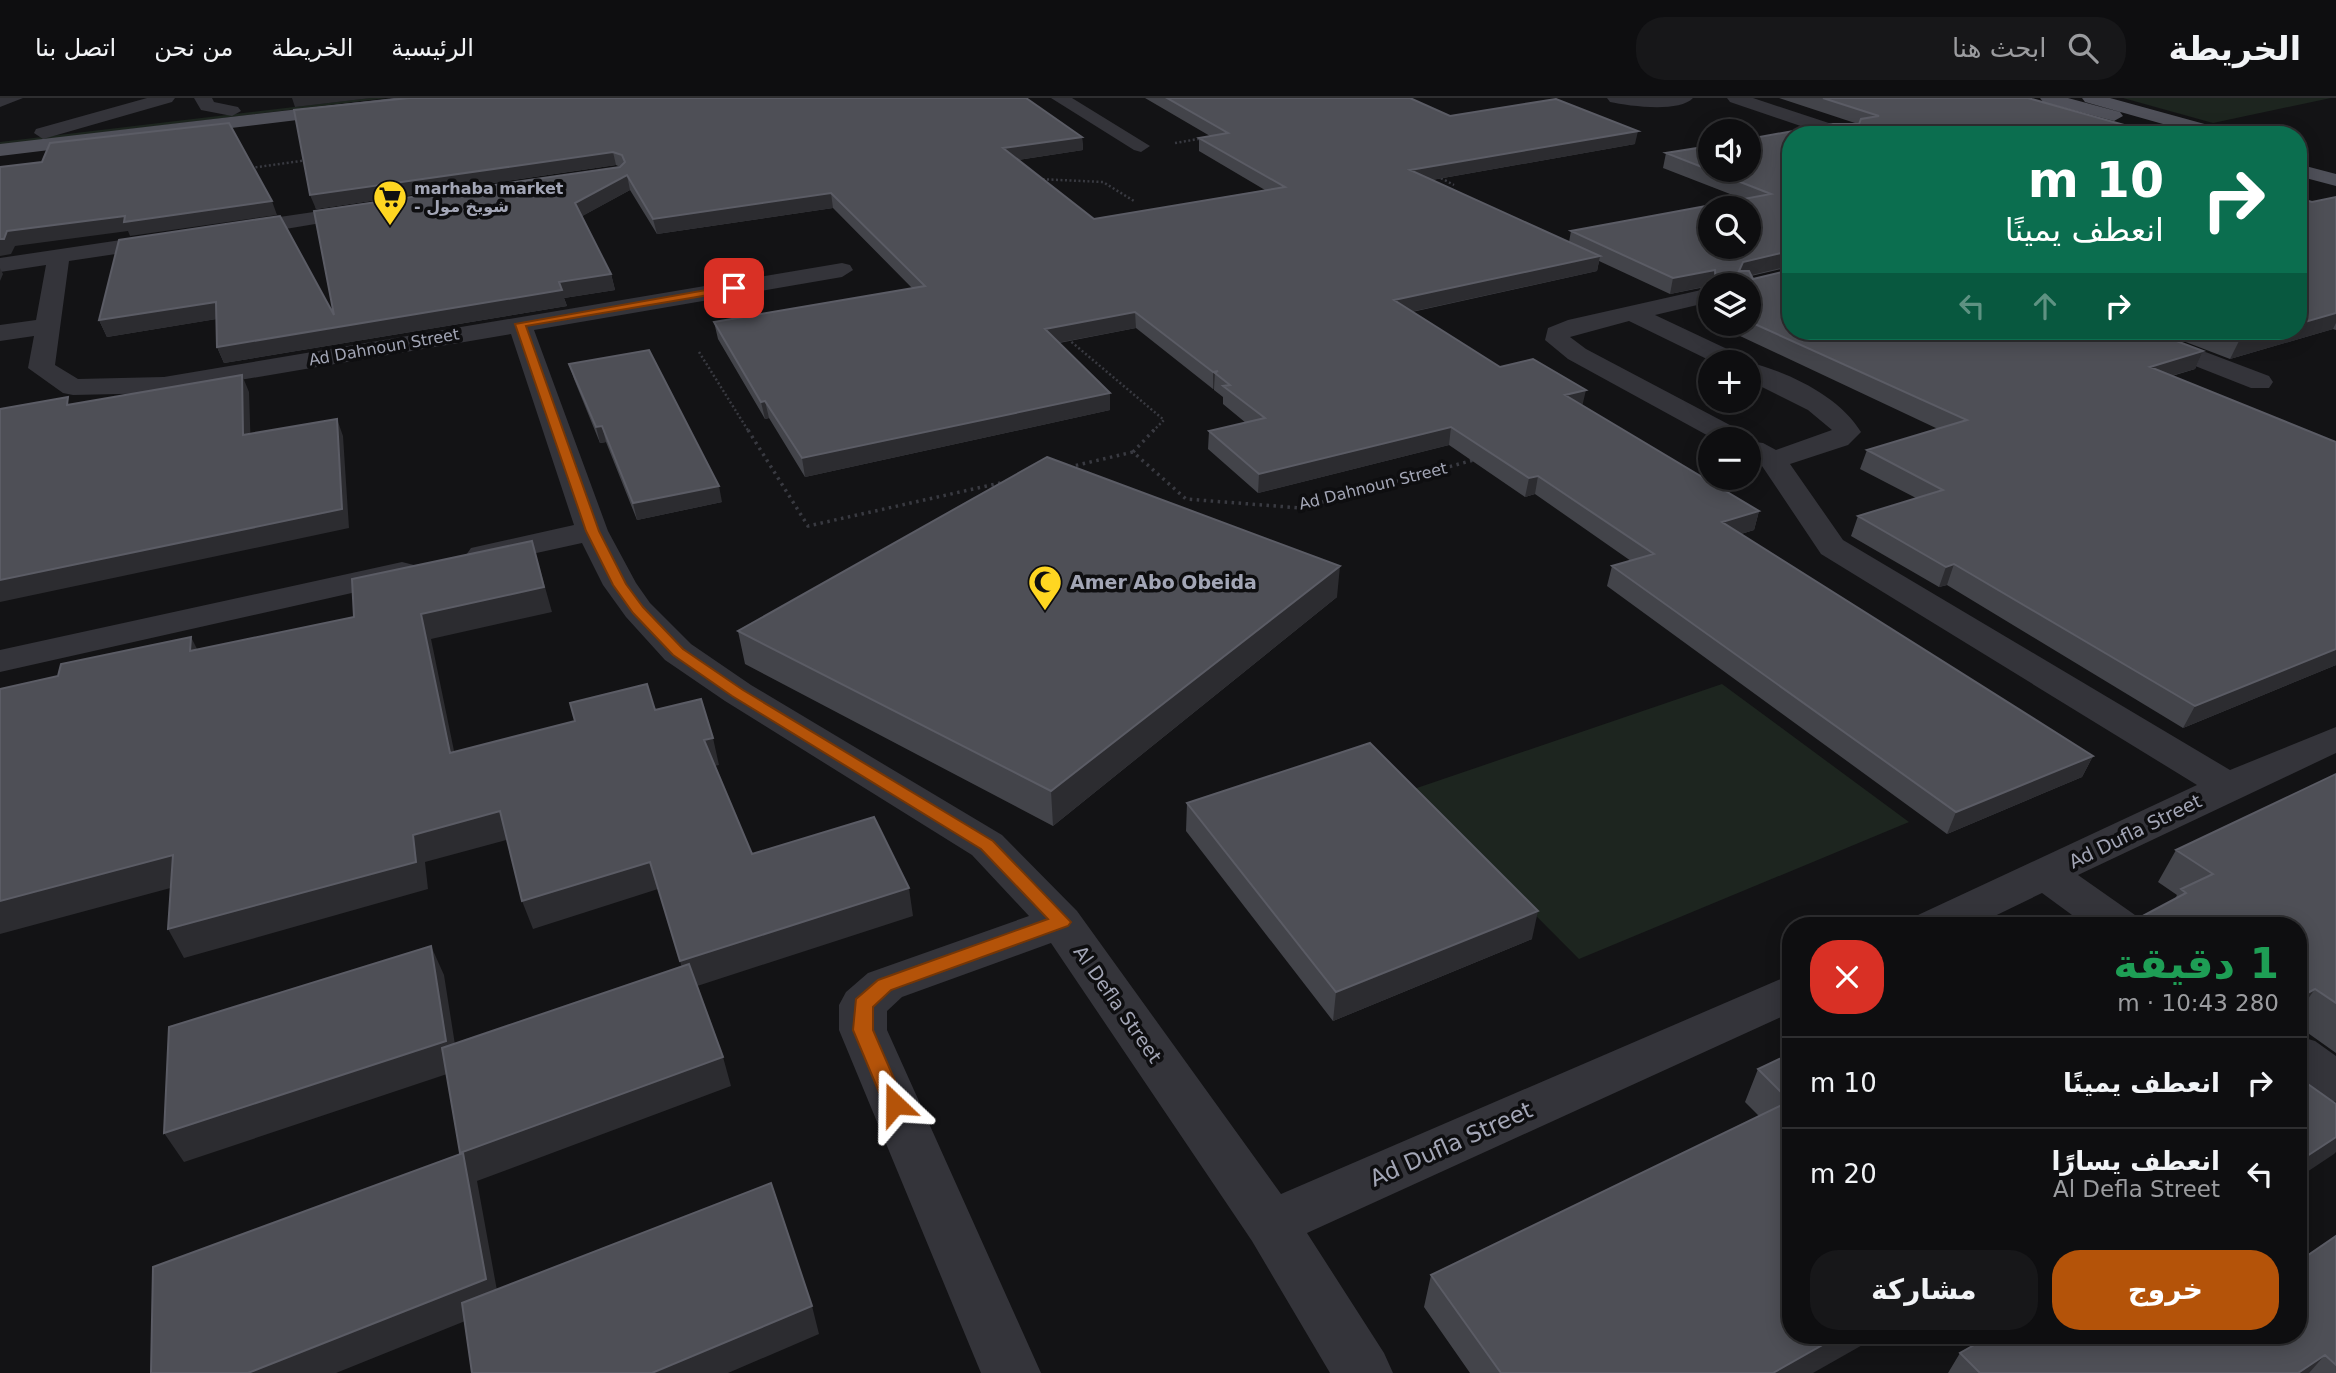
<!DOCTYPE html>
<html lang="ar">
<meta charset="utf-8">
<style>
:root{--surface:#0e0e10;--page:#171719;--text:#f1f3f6;--muted:#9b9c9f;--line:#2e2e30;--accent:#b45309}
body{margin:0;font-family:"DejaVu Sans",Cairo,sans-serif;background:var(--page);color:var(--text);direction:rtl;height:100vh;display:flex;flex-direction:column;font-size:26px;white-space:nowrap}
*{box-sizing:border-box;margin:0}
p{font-size:23px;color:var(--muted)}
.icon{flex:none;width:38px;height:38px;fill:none;stroke:currentColor;stroke-width:2;stroke-linecap:round;stroke-linejoin:round}
.map{position:relative;flex:1;overflow:hidden;direction:ltr}
.sheet{position:absolute;left:1782px;top:819px;width:525px;height:427px;display:flex;flex-direction:column;background:var(--surface);border-radius:28px;box-shadow:0 4px 18px #0003,0 0 0 2px var(--line);direction:rtl}
.sheet>*{flex:none}
.guide{position:absolute;left:1782px;top:28px;width:525px;height:214px;border-radius:28px;box-shadow:0 4px 18px #0003,0 0 0 2px var(--line);direction:rtl;background:#0b6e4f;color:#fff;overflow:hidden}
.fabs{position:absolute;left:1698px;top:21px;display:grid;gap:14px}
.fabs a{display:grid;place-items:center;width:63px;height:63px;border-radius:50%;background:var(--surface);box-shadow:0 4px 18px #0003,0 0 0 2px var(--line);font-size:35px}
.pin{position:absolute;display:grid;place-items:center;width:60px;height:60px;color:#fff;margin:-30px;border-radius:14px;box-shadow:0 4px 10px #0006}
.me{position:absolute;width:77px;margin:-38px;rotate:337deg;stroke-linejoin:round;filter:drop-shadow(0 0 5px #0008)}
.turn{display:flex;align-items:center;gap:24px;height:147px;padding:0 28px;font-size:32px}
.turn .icon{width:91px;height:91px;stroke-width:2.5}
.turn b{display:block;font-size:49px;line-height:60px}
.lanes{display:flex;align-items:center;height:66px;padding:0 28px;background:#0003;justify-content:center;gap:35px;direction:ltr}
.lanes .off{opacity:.35}
.round{display:grid;place-items:center;flex:none;width:74px;height:74px;border-radius:28px;background:var(--page)}
.head{display:flex;align-items:center;justify-content:space-between;height:119px;padding:0 28px}
h1{font-size:42px;font-weight:700;line-height:52px;color:#1e9e55}
.button{display:flex;gap:14px;margin-top:auto;padding:14px 28px}
.button a{flex:1;height:80px;border-radius:28px;background:var(--accent);color:#fff;font-size:28px;font-weight:700;line-height:80px;text-align:center}
.button a+a{background:var(--page);color:var(--text)}
ul{padding:0;list-style:none}
li{display:flex;align-items:center;gap:21px;height:91px;padding:0 28px;border-top:2px solid var(--line)}
li div{flex:1}
li b{display:block;font-size:26px}
li em{font-style:normal}
header{display:flex;align-items:center;gap:42px;box-sizing:border-box;height:98px;padding:0 35px;background:var(--surface);border-bottom:2px solid var(--line)}
header strong{font-size:33px}
nav{display:flex;gap:38px;margin-inline-start:auto;font-size:24px}
.search{width:490px;height:63px;background:var(--page);display:flex;align-items:center;gap:18px;box-sizing:border-box;padding:0 24px;border-radius:28px;color:var(--muted);font-size:26px}
.map>svg:first-child{display:block}
.green{fill:#1d251f}
.lines{fill:none;stroke-linecap:round;stroke-linejoin:round}
.path-far1{stroke:#393a41;stroke-width:2.5;stroke-dasharray:2 2.5;stroke-linecap:butt}
.path{stroke:#393a41;stroke-width:3.5;stroke-dasharray:2.5 4.5;stroke-linecap:butt}
.minor{fill:#34343a;fill-rule:evenodd}
.primary{fill:#4f5059;fill-rule:evenodd}
.wall{fill:#43444a}
.shaded-wall{fill:#2c2c30}
.building{fill:#4e4f56;stroke:#5b5c65;stroke-width:2;fill-rule:evenodd}
.route{fill:#b45309;stroke:#753606;stroke-width:2}
.labels{text-anchor:middle;dominant-baseline:central;stroke-width:7;stroke-linejoin:round;paint-order:stroke}
.far-poi-label{font-size:16px;font-weight:bold;fill:#a3a6b6;stroke:#0e0e10;text-anchor:start}
.far-street-label{font-size:16px;fill:#a3a6b6;stroke:#0e0e10}
.poi-label{font-size:19px;font-weight:bold;fill:#a3a6b6;stroke:#0e0e10;text-anchor:start}
.street-label{font-size:19px;fill:#a3a6b6;stroke:#0e0e10}
.near-street-label{font-size:23px;fill:#a3a6b6;stroke:#0e0e10}
</style>
<header>
<strong>الخريطة</strong>
<div class="search"><svg class="icon" aria-label="search" viewBox="0 0 24 24"><circle cx="10" cy="10" r="6"/><path d="M15 15l6 6"/></svg>ابحث هنا</div>
<nav><a>الرئيسية</a><a>الخريطة</a><a>من نحن</a><a>اتصل بنا</a></nav>
</header>
<div class="map">
<svg width="2336" height="1275" viewBox="0 0 2336 1275">
<rect width="100%" height="100%" fill="#131315"/>
<!-- green -->
<path class="green" d="M 370,0 L 387,0 L 0,47 L 0,44 Z
M 2123,0 L 2331,0 L 2213,25 Z
M 1722,586 L 1909,724 L 1579,861 L 1411,692 Z"/>
<g class="lines">
<!-- path-far1 -->
<path class="path-far1" d="M 1175,45 L 1204,40
M 251,70 L 308,62
M 1437,78 L 1454,87
M 1038,81 L 1103,84 L 1134,103
M 1068,241 L 1164,322 L 1152,334
M 699,254 L 749,334"/>
<!-- path -->
<path class="path" d="M 748,332 L 808,428 L 1009,383
M 1154,332 L 1133,354 L 1186,401 L 1301,410 L 1477,361
M 1069,369 L 1133,354"/>
<!-- minor -->
<path class="minor" d="M 0,0 L 23,0 L 0,9 Z
M 147,0 L 175,0 L 172,4 L 43,41 L 34,35 L 36,31 Z
M 194,0 L 212,0 L 214,4 L 238,9 L 241,13 L 232,18 L 201,12 Z
M 1051,0 L 1072,0 L 1150,48 L 1141,54 L 1134,52 Z
M 1607,0 L 1693,0 C 1679,15 1629,8 1610,4 Z
M 1727,0 L 1753,0 L 1853,33 L 1855,37 L 1827,37 L 1730,4 Z
M 368,106 L 375,108 L 378,112 L 375,116 L 231,140 L 220,133 L 231,126 Z
M 168,135 L 176,137 L 179,142 L 176,147 L 69,163 L 55,267 L 78,281 L 164,279 L 842,165 L 850,167 L 853,172 L 842,179 L 534,232 L 608,433 L 636,485 L 650,505 L 691,546 L 751,587 L 1002,737 L 1077,813 L 1281,1096 L 1790,877 L 1790,915 L 1307,1135 L 1384,1255 L 1393,1275 L 1330,1275 L 1252,1143 L 1051,845 L 902,899 L 887,913 L 887,932 L 1041,1275 L 981,1275 L 839,932 L 839,907 L 846,894 L 868,875 L 1029,818 L 972,757 L 725,603 L 665,562 L 626,519 L 603,487 L 582,445 L 482,467 L 471,464 L 466,457 L 471,450 L 574,427 L 511,236 L 164,295 L 73,297 L 63,295 L 28,270 L 34,238 L 0,243 L 0,227 L 36,222 L 46,167 L 0,174 L 0,160 Z
M 1710,190 L 1710,204 L 1655,217 L 1742,258 L 1746,264 L 1713,264 L 1629,223 L 1570,239 L 1586,251 L 1745,335 L 1749,341 L 1748,343 L 1714,341 L 1568,261 L 1545,242 L 1548,230 L 1568,222 Z
M 2115,233 L 2150,233 L 2269,278 L 2273,284 L 2269,290 L 2251,290 L 2119,238 Z
M 1748,264 C 1788,274 1839,298 1861,334 L 1848,347 L 1790,366 L 1843,442 L 2230,672 L 2336,629 L 2336,655 L 2078,777 L 2135,817 L 2141,828 L 2087,828 L 2042,795 L 1974,828 L 1912,828 L 1918,817 L 2197,687 L 1821,456 L 1762,368 L 1748,360 L 1748,343 L 1763,345 L 1776,352 L 1832,332 L 1808,312 L 1748,282 Z
M 402,464 L 414,467 L 419,474 L 414,481 L 0,574 L 0,552 Z
M 2298,938 L 2315,943 L 2336,958 L 2336,1004 L 2318,998 L 2298,983 Z"/>
<!-- primary -->
<path class="primary" d="M 394,0 L 447,0 L 438,5 L 0,58 L 0,46 Z
M 2040,0 L 2068,0 L 2120,14 L 2123,18 L 2114,23 L 2043,4 Z
M 2082,0 L 2110,0 L 2230,33 L 2232,37 L 2202,37 L 2085,4 Z
M 2298,66 L 2336,76 L 2336,88 L 2298,78 Z"/>
</g>
<!-- wall -->
<path class="wall" d="M 1145,0 L 1410,0 L 1450,18 L 1635,46 L 1432,82 L 1569,144 L 1571,133 L 1743,101 L 1663,70 L 1666,55 L 1858,26 L 1779,0 L 2028,0 L 2149,34 L 2148,37 L 1790,37 L 1790,169 L 1751,178 L 1753,181 L 2203,253 L 2195,271 L 2172,278 L 2336,344 L 2336,567 L 2183,630 L 1947,487 L 1939,489 L 1851,438 L 1858,418 L 1916,400 L 1860,371 L 1867,352 L 1938,331 L 1740,238 L 1742,231 L 1732,226 L 1748,226 L 1748,187 L 1710,187 L 1710,188 L 1670,196 L 1599,163 L 1597,173 L 1412,214 L 1500,269 L 1583,308 L 1759,413 L 1754,432 L 1741,436 L 2093,658 L 2082,679 L 1947,736 L 1607,488 L 1612,468 L 1631,463 L 1535,396 L 1525,399 L 1449,347 L 1258,395 L 1208,351 L 1209,333 L 1246,325 L 1223,306 L 1223,299 L 1214,292 L 1214,291 L 1213,291 L 1136,230 L 1059,245 L 1110,312 L 805,379 L 769,320 L 765,321 L 718,241 L 714,224 L 913,191 L 833,110 L 657,136 L 630,92 L 582,118 L 611,176 L 615,192 L 564,200 L 567,208 L 224,265 L 217,249 L 216,221 L 107,239 L 99,222 L 334,217 L 620,69 L 616,67 L 316,111 L 294,12 L 1082,39 L 1083,52 L 1018,62 L 1094,121 L 1265,92 L 1199,53 L 1199,40 L 1210,38 Z
M 2336,99 L 2336,232 L 2333,231 L 2230,261 L 2157,233 L 2298,233 L 2312,104 Z
M 1710,191 L 1710,215 L 1698,210 L 1702,193 Z
M 569,266 L 722,404 L 637,422 L 606,344 L 600,345 L 574,281 Z
M 1337,499 L 1053,728 L 745,566 L 738,533 Z
M 2336,676 L 2336,955 L 2298,928 L 2298,828 L 2175,801 L 2177,797 L 2158,784 L 2176,752 Z
M 1187,705 L 1532,841 L 1333,923 L 1186,733 Z
M 1790,956 L 1813,1275 L 1470,1275 L 1424,1209 L 1431,1177 L 1759,1018 L 1745,1004 L 1758,971 Z
M 2336,1138 L 2336,1275 L 1948,1275 L 1960,1255 L 2298,1237 Z"/>
<!-- shaded-wall -->
<path class="shaded-wall" d="M 292,0 L 371,0 L 295,9 Z
M 1638,33 L 1635,46 L 1409,86 L 1410,72 Z
M 1082,39 L 1083,52 L 1004,64 L 1003,50 Z
M 613,54 L 616,67 L 316,111 L 310,97 Z
M 627,77 L 630,92 L 579,120 L 575,105 Z
M 831,95 L 833,110 L 657,136 L 653,121 Z
M 272,103 L 277,117 L 130,138 L 128,133 L 15,148 L 11,156 L 0,158 L 0,141 L 7,133 L 125,118 Z
M 1790,153 L 1789,168 L 1739,180 L 1739,173 L 1743,164 Z
M 1600,158 L 1597,173 L 1392,218 L 1394,202 Z
M 0,170 L 3,176 L 0,183 Z
M 1715,172 L 1712,187 L 1670,196 L 1673,180 Z
M 611,176 L 615,192 L 564,200 L 567,208 L 224,265 L 217,249 L 559,184 Z
M 216,204 L 223,220 L 107,239 L 99,222 Z
M 1135,214 L 1136,230 L 1046,247 L 1045,231 Z
M 2336,215 L 2336,225 L 2333,231 L 2230,261 L 2239,243 L 2275,233 L 2298,233 L 2298,226 Z
M 2203,253 L 2195,271 L 2142,286 L 2150,269 Z
M 1218,273 L 1215,275 L 1214,291 L 1213,291 L 1213,274 Z
M 242,277 L 249,294 L 251,355 L 243,337 Z
M 1586,292 L 1582,309 L 1565,297 Z
M 1110,295 L 1110,312 L 805,379 L 802,360 Z
M 765,303 L 769,320 L 765,321 L 761,304 Z
M 337,321 L 343,338 L 349,430 L 0,504 L 0,482 Z
M 602,328 L 606,344 L 600,345 L 596,329 Z
M 1451,329 L 1449,347 L 1258,395 L 1259,376 Z
M 1538,378 L 1535,396 L 1525,399 L 1529,380 Z
M 719,388 L 722,404 L 637,422 L 633,405 Z
M 1759,413 L 1754,432 L 1717,443 L 1722,424 Z
M 532,443 L 552,514 L 431,541 L 460,682 L 450,655 L 421,516 Z
M 1954,466 L 1947,487 L 1939,489 L 1946,469 Z
M 1340,468 L 1337,499 L 1053,728 L 1051,693 Z
M 191,539 L 204,565 L 190,553 Z
M 2336,551 L 2336,567 L 2183,630 L 2195,608 Z
M 713,640 L 719,667 L 710,669 L 704,642 Z
M 2093,658 L 2082,679 L 1947,736 L 1956,714 Z
M 500,713 L 510,741 L 425,764 L 428,791 L 184,860 L 168,831 L 413,737 Z
M 173,757 L 189,785 L 0,836 L 0,803 Z
M 650,764 L 658,791 L 533,831 L 522,803 Z
M 909,790 L 913,818 L 688,891 L 680,863 Z
M 1538,813 L 1532,841 L 1333,923 L 1336,894 Z
M 431,848 L 444,877 L 459,972 L 184,1064 L 164,1035 Z
M 2315,891 L 2298,915 L 2298,900 Z
M 723,959 L 731,988 L 477,1083 L 500,1209 L 336,1275 L 248,1275 L 486,1181 L 460,1055 Z
M 2336,1039 L 2336,1054 L 2334,1056 L 2298,1080 L 2298,1064 Z
M 812,1208 L 819,1236 L 728,1275 L 652,1275 Z
M 1840,1237 L 1880,1237 L 1813,1275 L 1773,1275 Z
M 2325,1257 L 2309,1275 L 2298,1275 Z"/>
<!-- building -->
<path class="building" d="M 409,0 L 1026,0 L 1082,39 L 1003,50 L 1094,121 L 1285,89 L 1199,40 L 1228,35 L 1167,0 L 1410,0 L 1450,18 L 1556,1 L 1638,33 L 1410,72 L 1600,158 L 1394,202 L 1500,269 L 1533,261 L 1586,292 L 1565,297 L 1759,413 L 1722,424 L 2093,658 L 1956,714 L 1612,468 L 1654,456 L 1538,378 L 1529,380 L 1451,329 L 1259,376 L 1209,333 L 1265,320 L 1223,288 L 1230,287 L 1215,275 L 1218,273 L 1213,274 L 1135,214 L 1045,231 L 1110,295 L 802,360 L 765,303 L 761,304 L 714,224 L 925,188 L 831,95 L 653,121 L 627,77 L 575,105 L 611,176 L 559,184 L 562,192 L 217,249 L 216,204 L 99,222 L 119,142 L 280,118 L 334,217 L 314,113 L 620,69 L 625,64 L 622,57 L 613,54 L 310,97 L 294,12 Z
M 1823,0 L 2028,0 L 2149,34 L 2135,37 L 1790,37 L 1790,153 L 1743,164 L 1739,173 L 1749,173 L 1753,181 L 1790,172 L 1790,233 L 2150,233 L 2203,253 L 2150,269 L 2336,344 L 2336,551 L 2195,608 L 1954,466 L 1946,469 L 1858,418 L 1943,392 L 1867,352 L 1967,322 L 1748,223 L 1748,220 L 1757,218 L 1748,214 L 1748,187 L 1716,187 L 1715,172 L 1673,180 L 1571,133 L 1771,96 L 1666,55 L 1710,48 L 1710,72 L 1748,72 L 1748,41 L 1833,26 L 1859,26 L 1861,21 L 1879,18 ZM 1710,110 L 1748,110 L 1748,149 L 1710,149 Z
M 229,25 L 272,103 L 124,124 L 125,118 L 7,133 L 4,141 L 0,141 L 0,69 L 42,64 L 50,45 Z
M 2336,99 L 2336,215 L 2298,226 L 2298,100 L 2312,104 Z
M 1710,191 L 1710,197 L 1702,193 Z
M 2210,233 L 2275,233 L 2239,243 Z
M 649,252 L 719,388 L 633,405 L 602,328 L 596,329 L 569,266 Z
M 242,277 L 243,337 L 337,321 L 342,411 L 0,482 L 0,311 L 68,299 L 67,307 Z
M 1047,359 L 1340,468 L 1051,693 L 738,533 Z
M 532,443 L 544,489 L 421,516 L 450,655 L 575,623 L 570,605 L 647,586 L 655,612 L 701,601 L 713,640 L 704,642 L 752,756 L 874,719 L 909,790 L 680,863 L 650,764 L 522,803 L 500,713 L 413,737 L 416,764 L 168,831 L 173,757 L 0,803 L 0,591 L 58,578 L 61,566 L 191,539 L 190,553 L 354,519 L 352,481 Z
M 1370,645 L 1538,813 L 1336,894 L 1187,705 Z
M 2336,676 L 2336,905 L 2315,891 L 2298,900 L 2298,828 L 2124,828 L 2186,795 L 2181,791 L 2213,776 L 2176,752 Z
M 431,848 L 446,943 L 164,1035 L 169,929 Z
M 689,866 L 723,959 L 460,1055 L 442,950 Z
M 1790,956 L 1790,1003 L 1758,971 Z
M 2298,979 L 2336,1006 L 2336,1039 L 2298,1064 Z
M 1790,1003 L 1790,1237 L 1840,1237 L 1773,1275 L 1501,1275 L 1431,1177 Z
M 463,1055 L 486,1181 L 248,1275 L 151,1275 L 153,1169 Z
M 771,1085 L 812,1208 L 652,1275 L 472,1275 L 462,1205 Z
M 2336,1138 L 2336,1267 L 2325,1257 L 2298,1275 L 1980,1275 L 1960,1255 L 1992,1237 L 2298,1237 L 2298,1164 Z"/>
<!-- route -->
<path class="route" d="M 734,187 L 738,192 L 526,228 L 599,433 L 626,486 L 643,509 L 683,551 L 743,592 L 993,743 L 1071,824 L 1068,828 L 891,892 L 873,909 L 873,932 L 905,1006 L 902,1012 L 895,1014 L 887,1012 L 884,1006 L 853,932 L 856,901 L 878,882 L 1048,821 L 981,751 L 732,598 L 673,557 L 633,515 L 613,487 L 586,433 L 515,226 Z"/>
<!-- icons -->
<defs>
<g id="supermarket-pin" transform="scale(1.75)"><path d="M0 17L-7.5 6A9.5 9.5 0 1 1 7.5 6Z" fill="#ffd621" stroke="#0e0e10"/><path d="M-6-5.5h2.5l.6 2H6L4.5 2H-2.5L-4.4-4H-6ZM-1.5 3.2a1.3 1.3 0 1 0 .1 0ZM3 3.2a1.3 1.3 0 1 0 .1 0Z" fill="#111"/></g>
<g id="mosque-pin" transform="scale(1.75)"><path d="M0 17L-7.5 6A9.5 9.5 0 1 1 7.5 6Z" fill="#ffd621" stroke="#0e0e10"/><path d="M3.5-4.9A6 6 0 1 0 3.5 4.9A5 5 0 1 1 3.5-4.9Z" fill="#111"/></g>
</defs>
<g fill-rule="evenodd">
<use href="#supermarket-pin" x="390" y="99"/>
<use href="#mosque-pin" x="1045" y="484"/>
</g>
<g class="labels">
<!-- far-poi labels -->
<g class="far-poi-label">
<text x="414" y="90">marhaba market<tspan x="414" dy="18">- شويخ مول</tspan></text>
</g>
<!-- far-street labels -->
<g class="far-street-label">
<text transform="translate(384 249) rotate(-10)">Ad Dahnoun Street</text>
<text transform="translate(1373 388) rotate(-14)">Ad Dahnoun Street</text>
</g>
<!-- poi labels -->
<g class="poi-label">
<text x="1070" y="484">Amer Abo Obeida</text>
</g>
<!-- street labels -->
<g class="street-label">
<text transform="translate(2135 733) rotate(-26)">Ad Dufla Street</text>
<text transform="translate(1118 906) rotate(55)">Al Defla Street</text>
</g>
<!-- near-street labels -->
<g class="near-street-label">
<text transform="translate(1451 1046) rotate(-24)">Ad Dufla Street</text>
</g>
</g>
</svg>
<div class="fabs">
<a><svg class="icon" aria-label="sound" viewBox="0 0 24 24"><path d="M4 9h4l5-4v14l-5-4H4zM17 9q2 3 0 6"/></svg></a>
<a><svg class="icon" aria-label="search" viewBox="0 0 24 24"><circle cx="10" cy="10" r="6"/><path d="M15 15l6 6"/></svg></a>
<a><svg class="icon" aria-label="layers" viewBox="0 0 24 24"><path d="M12 4l9 5-9 5-9-5zM3 14l9 5 9-5"/></svg></a>
<a>+</a>
<a>−</a>
</div>
<div class="pin" style="left:734px;top:190px;background:#d93025"><svg class="icon" aria-label="arrive" viewBox="0 0 24 24"><path d="M6 21V4h12l-3 4 3 4H6"/></svg></div>
<svg class="me" style="left:895px;top:1006px" viewBox="-20 -20 40 40"><path d="M0-17L14 15 0 8-14 15z" fill="#b45309" stroke="#fff" stroke-width="4"/></svg>
<div class="guide">
<div class="turn"><svg class="icon" aria-label="right" viewBox="0 0 24 24"><path d="M7 20v-9h11M14 6l5 5-5 5"/></svg><div><b>10 m</b>انعطف يمينًا</div></div>
<div class="lanes"><svg class="icon off" aria-label="left" viewBox="0 0 24 24"><path d="M17 20v-9H6M10 6l-5 5 5 5"/></svg><svg class="icon off" aria-label="ahead" viewBox="0 0 24 24"><path d="M12 20V5M6 11l6-6 6 6"/></svg><svg class="icon" aria-label="right" viewBox="0 0 24 24"><path d="M7 20v-9h11M14 6l5 5-5 5"/></svg></div>
</div>
<section class="sheet">
<div class="head"><div><h1>1 دقيقة</h1><p>280 m · 10:43</p></div><a class="round" style="background:#d93025;color:#fff"><svg class="icon" aria-label="close" viewBox="0 0 24 24"><path d="M6 6l12 12M18 6L6 18"/></svg></a></div>
<ul>
<li><svg class="icon" aria-label="right" viewBox="0 0 24 24"><path d="M7 20v-9h11M14 6l5 5-5 5"/></svg><div><b>انعطف يمينًا</b></div><em>10 m</em></li>
<li><svg class="icon" aria-label="left" viewBox="0 0 24 24"><path d="M17 20v-9H6M10 6l-5 5 5 5"/></svg><div><b>انعطف يسارًا</b><p>Al Defla Street</p></div><em>20 m</em></li>
</ul>
<div class="button"><a>خروج</a><a>مشاركة</a></div>
</section>
</div>
